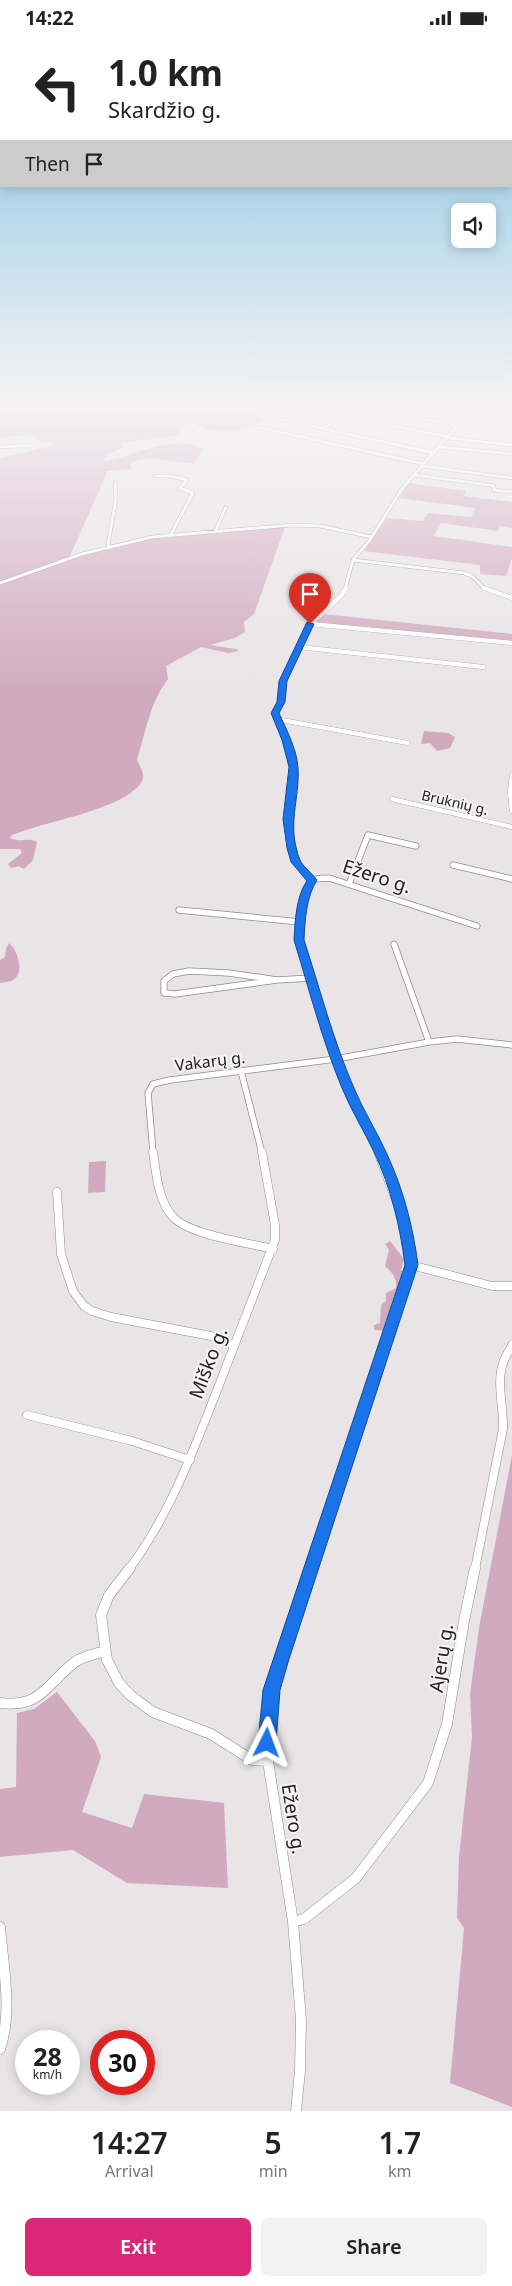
<!DOCTYPE html>
<meta charset="utf-8">
<style>
:root{--surface:#fff;--page:#f2f2f2;--text:#222;--muted:#767676;--accent:#db2777}
body{margin:0;font-family:"Noto Sans",sans-serif;background:var(--page);color:var(--text);height:100vh;display:flex;flex-direction:column;font-size:19px;white-space:nowrap}
*{box-sizing:border-box;margin:0}
p{font-size:16px;color:var(--muted)}
.icon{flex:none;width:28px;height:28px;fill:none;stroke:currentColor;stroke-width:2;stroke-linecap:round;stroke-linejoin:round}
.map{position:relative;height:2076px;overflow:hidden}
.drawer{display:flex;flex-direction:column;background:var(--surface);flex:1}
.drawer>*{flex:none}
.hud{position:absolute;left:0px;top:0px;width:512px;height:152px;box-shadow:0 2px 12px #0003;background:#fff;color:var(--text);overflow:hidden}
.tools{position:absolute;left:451px;top:168px;display:grid;gap:10px}
.tools a{display:grid;place-items:center;width:45px;height:45px;border-radius:8px;background:var(--surface);box-shadow:0 2px 12px #0003;font-size:25px}
.speed{position:absolute;left:15px;top:1995px;display:flex;gap:10px;font-size:25px;font-weight:700;text-align:center}
.speed>*{display:grid;place-content:center;width:65px;height:65px;border-radius:50%;background:var(--surface);box-shadow:0 2px 12px #0003;line-height:1}
.speed small{font-size:12px;font-weight:400}
.speed .limit{border:8px solid #d22;background:#fff;color:#111}
.pin{position:absolute;display:grid;place-items:center;width:42px;height:42px;color:#fff;margin:-51px -21px;border-radius:50% 50% 50% 0;rotate:-45deg;box-shadow:0 0 5px #0007}
.pin .icon{rotate:45deg}
.me{position:absolute;width:55px;margin:-28px;rotate:3deg;stroke-linejoin:round;filter:drop-shadow(0 0 4px #0008)}
.turn{display:flex;align-items:center;gap:18px;height:105px;padding:0 25px;font-size:22px}
.turn .icon{width:65px;height:65px;stroke-width:2.5}
.turn b{display:block;font-size:35px;line-height:42px}
.then{display:flex;align-items:center;height:48px;padding:0 25px;background:#0003;gap:10px;font-size:19px}
.eta{display:flex;justify-content:space-evenly;align-items:center;height:85px;text-align:center}
.eta b{font-size:30px;font-weight:600;line-height:35px}
.action{display:flex;gap:10px;margin-top:auto;padding:10px 25px}
.action a{flex:1;height:58px;border-radius:8px;background:var(--accent);color:#fff;font-size:20px;font-weight:600;line-height:58px;text-align:center}
.action a+a{background:var(--page);color:var(--text)}
.status{display:flex;justify-content:space-between;align-items:center;height:35px;padding:0 25px;background:var(--surface);direction:ltr}
.status svg{height:14px;fill:currentColor}
.map>svg:first-child{display:block}
.green{fill:#d1aabf}
.lines{fill:none;stroke-linecap:round;stroke-linejoin:round}
.minor-far4-casing{stroke:#8e8a8c;stroke-width:4}
.minor-far3-casing{stroke:#8e8a8c;stroke-width:5}
.minor-far2-casing{stroke:#8e8a8c;stroke-width:7}
.minor-far1-casing{stroke:#8e8a8c;stroke-width:9}
.minor-casing{stroke:#8e8a8c;stroke-width:11}
.minor-far4{stroke:#fff;stroke-width:3}
.minor-far3{stroke:#fff;stroke-width:4.5}
.minor-far2{stroke:#fff;stroke-width:5.5}
.minor-far1{stroke:#fff;stroke-width:8}
.minor{stroke:#fff;stroke-width:10}
.route{fill:#1a73e8;stroke:#114b97}
.labels{text-anchor:middle;dominant-baseline:central;stroke-width:4;stroke-linejoin:round;paint-order:stroke}
.far-street-label{font-size:14px;fill:#212020;stroke:#f6f3f5}
.street-label{font-size:16px;fill:#212020;stroke:#f6f3f5}
.near-street-label{font-size:19px;fill:#212020;stroke:#f6f3f5}
</style>
<div class="status"><b>14:22</b><svg viewBox="0 0 49 12"><path d="M0 12V9h3v3zM5 12V6h3v6zM10 12V3h3v9zM15 12V0h3v12zM26 1h20v11H26zM47 4h2v5h-2z"/></svg></div>
<div class="map">
<svg width="512" height="2076" viewBox="0 0 512 2076">
<rect width="100%" height="100%" fill="#e9e5e7"/>
<!-- green -->
<path class="green" d="M 25,365 L 262,365 L 244,376 L 267,383 L 265,386 L 238,396 L 208,395 L 192,388 L 179,392 L 180,398 L 175,401 L 124,407 L 121,409 L 124,412 L 105,421 L 104,426 C 135,422 171,397 203,414 L 194,429 L 151,423 L 137,425 L 131,429 L 131,433 L 134,434 L 106,436 L 106,440 L 70,521 L 73,523 L 150,504 L 285,492 L 254,579 L 244,587 L 245,597 L 235,603 L 210,610 L 236,614 L 239,616 L 228,618 L 201,612 L 166,631 L 168,644 C 150,667 146,697 137,724 C 139,731 146,739 142,746 C 125,776 41,786 11,801 L 10,803 C 18,808 29,802 37,807 L 33,825 L 24,834 L 19,831 L 11,833 L 8,829 L 22,818 L 20,814 L 0,814 L 0,423 L 52,411 L 55,407 L 39,406 L 38,402 L 30,400 L 0,402 L 0,372 L 25,367 Z
M 409,448 L 466,456 L 464,461 L 512,467 L 512,493 L 500,491 L 498,496 L 441,488 L 434,501 L 512,512 L 512,523 L 506,541 L 480,539 L 480,530 L 364,516 L 387,483 L 423,486 L 428,478 L 471,482 L 475,473 L 399,463 Z
M 323,579 L 512,599 L 512,606 L 313,588 Z
M 424,696 L 448,698 L 455,702 L 450,713 L 437,716 L 430,708 L 421,709 Z
M 9,908 C 18,915 25,938 13,945 C 10,947 4,947 0,948 L 0,925 L 5,922 L 6,914 Z
M 106,1126 L 105,1157 L 88,1158 L 89,1127 Z
M 390,1206 L 404,1224 L 401,1235 L 406,1237 L 400,1251 L 401,1256 L 387,1296 L 374,1295 L 374,1290 L 380,1288 L 381,1270 L 386,1266 L 386,1258 L 396,1253 C 397,1243 392,1237 385,1231 L 389,1215 L 385,1209 Z
M 512,1420 L 512,2072 L 450,2048 L 464,1893 L 457,1883 L 459,1822 L 472,1702 L 470,1659 L 479,1593 Z
M 57,1657 L 95,1706 L 101,1722 L 82,1777 L 132,1793 L 144,1759 L 224,1768 L 228,1853 L 127,1848 L 73,1815 L 0,1822 L 0,1754 L 16,1752 L 17,1678 L 34,1674 Z"/>
<g class="lines">
<!-- minor-far4 casing -->
<g class="minor-far4-casing">
<path id="minor-far4" d="M 307,365 L 350,375 L 323,394
M 417,365 L 471,375
M 470,375 L 512,383
M 261,380 L 434,418
M 404,380 L 458,391
M 389,390 L 449,402
M 257,392 L 424,429
M 448,403 L 512,410
M 0,412 L 34,410
M 440,412 L 512,419
M 423,431 L 512,443
M 414,440 L 490,450 L 494,451 L 494,455 L 512,457
M 155,441 L 171,441 L 187,445 L 180,453 L 193,458 L 170,501
M 215,497 L 226,472
M 110,512 L 108,510 L 116,463 L 115,447
M 353,525 L 464,538 L 472,541 L 485,554
M 0,548 L 82,519 L 152,502 L 292,490 L 320,491 L 372,502
M 345,554 L 353,525 L 370,505 L 401,455 L 479,365"/>
</g>
<!-- minor-far3 casing -->
<g class="minor-far3-casing">
<path id="minor-far3" d="M 484,553 L 512,563
M 310,589 L 512,608
M 299,612 L 483,632
M 276,684 L 408,708
M 512,740 L 510,757 L 512,776
M 392,764 L 512,792
M 290,799 L 288,784 L 294,732 L 275,678 L 281,667 L 283,646 L 310,589 L 341,561 L 346,553"/>
</g>
<!-- minor-far2 casing -->
<g class="minor-far2-casing">
<path id="minor-far2" d="M 290,797 L 296,827 L 312,845
M 453,830 L 512,844
M 349,849 L 368,800 L 416,811
M 179,875 L 300,887
M 394,909 L 429,1007
M 189,936 L 229,938 L 277,945 L 175,959 L 164,958 L 164,946 L 173,939 Z
M 277,945 L 311,943
M 241,1036 L 262,1118
M 153,1118 L 148,1058 L 153,1049 L 170,1045 L 336,1024 L 429,1007 L 457,1004 L 512,1010
M 379,1118 L 335,1021 L 301,911 C 298,896 299,854 313,845 C 318,843 324,843 329,843 L 477,891"/>
</g>
<!-- minor-far1 casing -->
<g class="minor-far1-casing">
<path id="minor-far1" d="M 153,1117 C 156,1137 158,1167 174,1183 C 191,1200 248,1208 273,1214
M 57,1157 L 61,1219 L 73,1256 L 84,1271 L 92,1276 L 111,1282 L 211,1301 L 234,1310
M 411,1230 L 492,1251 L 512,1251
M 27,1380 L 132,1406 L 190,1425
M 129,1534 C 169,1481 192,1419 216,1358 C 236,1307 255,1256 275,1205 L 275,1190 L 262,1117
M 310,1534 L 411,1230 L 402,1182 L 378,1117
M 475,1534 L 503,1394 C 504,1372 496,1349 503,1328 C 505,1322 509,1316 512,1310"/>
</g>
<!-- minor casing -->
<g class="minor-casing">
<path id="minor" d="M 130,1533 L 109,1560 L 101,1580 L 107,1625 L 119,1648 L 130,1660 L 153,1677 L 211,1699 L 252,1725 L 268,1726
M 0,1668 C 42,1673 46,1649 75,1627 C 83,1621 96,1619 105,1616
M 293,1887 L 304,1884 L 356,1843 L 428,1748 L 447,1689 L 464,1586 L 475,1533
M 0,1892 C 3,1931 13,1976 0,2014
M 296,2076 L 300,2036 L 301,1985 L 293,1887 L 268,1726 L 267,1698 L 272,1655 L 310,1533"/>
</g>
<!-- minor-far4 -->
<use href="#minor-far4" class="minor-far4"/>
<!-- minor-far3 -->
<use href="#minor-far3" class="minor-far3"/>
<!-- minor-far2 -->
<use href="#minor-far2" class="minor-far2"/>
<!-- minor-far1 -->
<use href="#minor-far1" class="minor-far1"/>
<!-- minor -->
<use href="#minor" class="minor"/>
</g>
<!-- sky -->
<linearGradient id="sky" x2="0" y2="1"><stop stop-color="#7fc2e2"/><stop offset="0.56" stop-color="#f5f3f4"/><stop offset="1" stop-color="#f5f3f4" stop-opacity="0"/></linearGradient>
<rect width="512" height="656" fill="url(#sky)"/>
<!-- route -->
<path class="route" d="M 307,587 L 314,589 L 287,646 L 285,667 L 279,678 C 286,694 297,714 298,733 C 300,764 286,791 300,825 C 303,832 312,838 317,845 C 306,862 305,886 304,905 C 320,954 333,1005 354,1053 C 363,1075 376,1095 386,1117 C 403,1153 413,1191 418,1230 L 289,1624 L 280,1655 L 276,1708 L 273,1714 L 267,1716 L 261,1714 L 258,1708 L 263,1655 L 405,1230 C 400,1191 391,1153 374,1117 C 364,1096 351,1075 342,1053 C 322,1005 309,954 294,905 C 295,887 296,861 307,846 L 291,827 L 287,813 L 283,784 L 289,732 L 282,705 L 271,678 L 277,667 L 279,646 Z"/>
<g class="labels">
<!-- far-street labels -->
<g class="far-street-label">
<text transform="translate(455 767) rotate(13)">Bruknių g.</text>
</g>
<!-- street labels -->
<g class="street-label">
<text transform="translate(210 1026) rotate(-7)">Vakarų g.</text>
</g>
<!-- near-street labels -->
<g class="near-street-label">
<text transform="translate(377 841) rotate(18)">Ežero g.</text>
<text transform="translate(208 1328) rotate(-69)">Miško g.</text>
<text transform="translate(441 1623) rotate(-81)">Ajerų g.</text>
<text transform="translate(294 1784) rotate(81)">Ežero g.</text>
</g>
</g>
</svg>
<div class="tools">
<a><svg class="icon" aria-label="sound" viewBox="0 0 24 24"><path d="M4 9h4l5-4v14l-5-4H4zM17 9q2 3 0 6"/></svg></a>
</div>
<div class="speed"><div>28<small>km/h</small></div><div class="limit">30</div></div>
<div class="pin" style="left:310px;top:589px;background:#d93025"><svg class="icon" aria-label="arrive" viewBox="0 0 24 24"><path d="M6 21V4h12l-3 4 3 4H6"/></svg></div>
<svg class="me" style="left:267px;top:1708px" viewBox="-20 -20 40 40"><path d="M0-17L14 15 0 8-14 15z" fill="#1a73e8" stroke="#fff" stroke-width="4"/></svg>
<div class="hud">
<div class="turn"><svg class="icon" aria-label="left" viewBox="0 0 24 24"><path d="M17 20v-9H6M10 6l-5 5 5 5"/></svg><div><b>1.0 km</b>Skardžio g.</div></div>
<div class="then">Then<svg class="icon" aria-label="arrive" viewBox="0 0 24 24"><path d="M6 21V4h12l-3 4 3 4H6"/></svg></div>
</div>
</div>
<section class="drawer">
<div class="eta">
<div><b>14:27</b><p>Arrival</p></div>
<div><b>5</b><p>min</p></div>
<div><b>1.7</b><p>km</p></div>
</div>
<div class="action"><a>Exit</a><a>Share</a></div>
</section>
